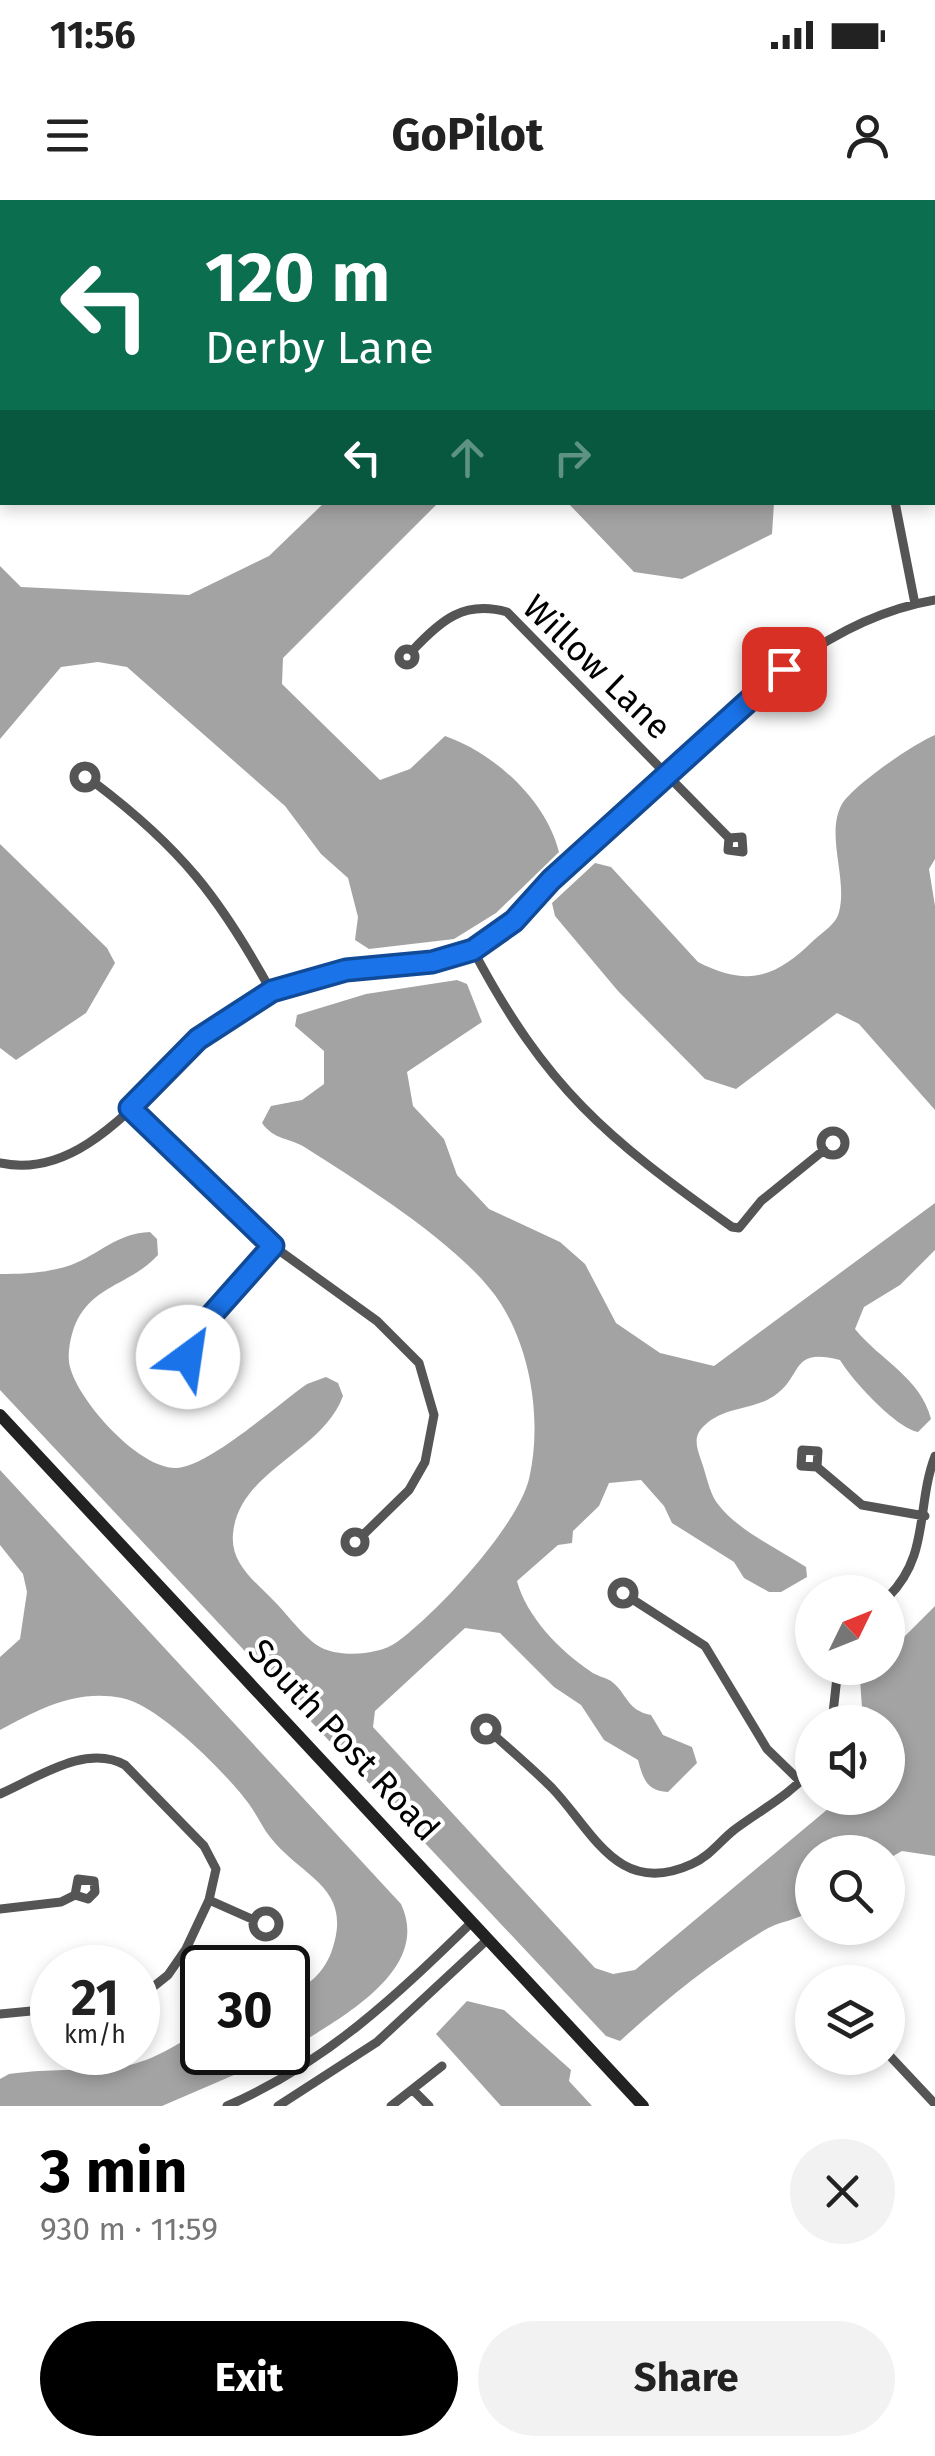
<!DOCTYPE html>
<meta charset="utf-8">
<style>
:root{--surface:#fff;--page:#f2f2f2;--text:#222;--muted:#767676;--accent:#000}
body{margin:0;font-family:"Fira Sans",sans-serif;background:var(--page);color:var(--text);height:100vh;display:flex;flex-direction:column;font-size:38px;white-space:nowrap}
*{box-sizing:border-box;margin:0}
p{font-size:32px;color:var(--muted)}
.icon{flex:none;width:55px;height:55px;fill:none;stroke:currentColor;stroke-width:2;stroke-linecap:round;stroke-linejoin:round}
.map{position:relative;height:1906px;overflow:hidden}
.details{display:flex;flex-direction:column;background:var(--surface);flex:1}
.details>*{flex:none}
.guide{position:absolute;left:0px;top:0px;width:935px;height:305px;box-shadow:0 5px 15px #0003;background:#0b6e4f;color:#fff;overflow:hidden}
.needle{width:65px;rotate:47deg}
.fabs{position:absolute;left:795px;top:1375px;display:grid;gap:20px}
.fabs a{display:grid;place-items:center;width:110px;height:110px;border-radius:50%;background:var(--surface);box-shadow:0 5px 15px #0003;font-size:50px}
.speed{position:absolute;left:30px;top:1745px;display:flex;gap:20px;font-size:50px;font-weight:700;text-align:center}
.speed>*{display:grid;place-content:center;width:130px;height:130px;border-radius:50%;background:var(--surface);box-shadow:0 5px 15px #0003;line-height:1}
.speed small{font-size:25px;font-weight:400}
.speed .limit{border:5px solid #111;border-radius:15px;background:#fff;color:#111}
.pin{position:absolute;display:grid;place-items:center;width:85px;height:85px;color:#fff;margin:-42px;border-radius:20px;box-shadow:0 5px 15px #0006}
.me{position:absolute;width:110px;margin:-55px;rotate:31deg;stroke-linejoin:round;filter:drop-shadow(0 0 8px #0008)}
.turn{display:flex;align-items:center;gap:35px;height:210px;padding:0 40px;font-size:45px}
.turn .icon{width:130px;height:130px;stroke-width:2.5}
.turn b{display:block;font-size:70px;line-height:85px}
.lanes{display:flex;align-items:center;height:95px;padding:0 40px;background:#0003;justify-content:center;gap:50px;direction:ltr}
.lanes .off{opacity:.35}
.round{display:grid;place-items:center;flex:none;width:105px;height:105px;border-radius:52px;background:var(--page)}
.overview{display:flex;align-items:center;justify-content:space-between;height:170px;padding:0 40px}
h1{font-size:60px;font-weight:700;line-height:75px;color:var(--accent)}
.primary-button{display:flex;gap:20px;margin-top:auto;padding:20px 40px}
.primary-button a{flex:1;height:115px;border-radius:60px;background:var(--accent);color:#fff;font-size:40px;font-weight:700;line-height:115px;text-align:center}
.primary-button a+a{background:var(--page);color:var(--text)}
.status{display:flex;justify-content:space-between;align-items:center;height:70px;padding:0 50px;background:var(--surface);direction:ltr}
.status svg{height:28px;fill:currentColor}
header{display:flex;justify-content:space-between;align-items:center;height:130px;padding:0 40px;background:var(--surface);font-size:45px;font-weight:700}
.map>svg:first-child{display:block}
.water{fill:#a3a3a3}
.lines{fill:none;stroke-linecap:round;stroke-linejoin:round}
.street{stroke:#555;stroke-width:9}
.secondary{stroke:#222;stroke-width:12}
.route-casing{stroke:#114b97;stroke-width:25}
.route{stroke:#1a73e8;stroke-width:18}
.labels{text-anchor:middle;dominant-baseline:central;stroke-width:8;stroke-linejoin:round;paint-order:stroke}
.street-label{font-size:35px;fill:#000;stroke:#fff}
</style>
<div class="status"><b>11:56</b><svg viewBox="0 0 49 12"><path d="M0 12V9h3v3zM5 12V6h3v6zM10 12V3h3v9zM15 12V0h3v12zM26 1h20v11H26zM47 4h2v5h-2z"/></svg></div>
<header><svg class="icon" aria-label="menu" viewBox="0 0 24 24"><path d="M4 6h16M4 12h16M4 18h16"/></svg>GoPilot<svg class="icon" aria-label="person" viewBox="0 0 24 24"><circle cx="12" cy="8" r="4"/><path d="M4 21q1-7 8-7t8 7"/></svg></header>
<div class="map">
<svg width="935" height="1906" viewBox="0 0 935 1906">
<rect width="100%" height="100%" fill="#fff"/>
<!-- water -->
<path class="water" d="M 679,0 L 935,0 L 935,89 L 932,2 Z
M 325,302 L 438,303 L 283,458 L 282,484 L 380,580 L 410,569 L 445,536 C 494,553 546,600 559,652 L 496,713 L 454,739 L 369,749 L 355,740 L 358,717 L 348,678 L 321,654 L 285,606 L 127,467 L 98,462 L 61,467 L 0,539 L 0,366 L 21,387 L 189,395 L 269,356 Z
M 568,303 L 774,303 L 772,334 L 682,379 L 634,372 Z
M 935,535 L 935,659 L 929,669 L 935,706 L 935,910 L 859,824 L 837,813 L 736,889 L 705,879 L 618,791 L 555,716 L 552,703 L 595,663 L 611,667 L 698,762 C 749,788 776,777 814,740 C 823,732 837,723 839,712 C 848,679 825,634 842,604 C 854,585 913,544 935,535 Z
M 0,644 L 107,748 L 115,763 L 86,813 L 16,860 L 0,848 Z
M 457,780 L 467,784 L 482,822 L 407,872 L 413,906 L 444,939 L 457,975 L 489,1009 L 560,1042 L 585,1064 L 616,1123 L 660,1153 L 714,1166 L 935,1003 L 935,1050 L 900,1085 L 864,1107 L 855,1129 C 880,1160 921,1178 931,1219 L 918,1232 C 896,1228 852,1180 840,1160 C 789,1147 804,1176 774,1196 C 751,1211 726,1206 705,1225 C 693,1235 696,1246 701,1260 C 706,1273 709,1292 717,1303 C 738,1331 777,1348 806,1367 L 807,1377 L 781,1392 L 769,1392 L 744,1378 L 734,1362 L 672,1323 L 664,1306 L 641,1280 L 609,1283 L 599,1306 L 573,1331 L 572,1343 L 558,1345 L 517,1381 C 526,1416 560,1451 590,1471 C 596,1476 605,1477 611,1481 C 628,1494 626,1510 651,1515 L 663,1535 L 692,1547 L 697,1563 L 668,1592 C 647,1591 643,1579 638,1560 L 604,1540 L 581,1505 L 554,1487 L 500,1433 L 465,1428 L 375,1511 L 373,1527 L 595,1768 L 613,1774 L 635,1770 L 841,1598 L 888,1598 L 888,1522 L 863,1522 L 860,1479 L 872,1468 L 888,1468 L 888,1453 L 935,1406 L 935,1656 L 902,1651 L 888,1659 L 888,1652 L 812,1652 L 812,1710 C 797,1721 778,1721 763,1731 C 712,1762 664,1801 620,1841 L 606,1836 L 0,1190 L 0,1074 C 25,1074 47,1073 71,1065 C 100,1054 117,1033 150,1032 L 157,1039 L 158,1055 C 132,1083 100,1084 80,1115 C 72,1127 66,1153 70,1167 C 79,1202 140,1270 177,1268 C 210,1266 278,1204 307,1184 L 326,1177 L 338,1183 L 343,1196 C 323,1252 238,1271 233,1334 C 230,1364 256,1382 275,1402 C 289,1416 306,1441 324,1449 C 344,1457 379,1455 397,1442 C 437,1413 517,1327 529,1279 C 542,1224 532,1153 501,1104 C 466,1048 362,984 306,948 C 289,937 275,941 262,923 L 271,906 L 302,900 L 324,884 L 324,851 L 295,826 L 297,815 L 366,794 Z
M 0,1270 L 401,1704 C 433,1772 336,1820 288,1851 L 288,1793 C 307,1788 323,1773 331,1753 C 355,1687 303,1679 270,1637 C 262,1627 257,1615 249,1604 C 227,1574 159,1505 122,1498 C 75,1489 40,1509 0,1530 L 0,1457 L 20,1439 L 27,1392 L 23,1374 L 0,1345 Z
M 467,1801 L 504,1810 L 571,1870 L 569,1881 L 592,1906 L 501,1906 L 436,1834 Z
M 202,1828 L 202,1852 L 285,1853 L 162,1906 L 0,1906 L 0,1879 L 9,1874 C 98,1862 120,1887 202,1828 Z"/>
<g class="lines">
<!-- street -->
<path class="street" d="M 246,0 L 249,2
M 431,0 L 436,2
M 388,2 L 389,0
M 0,208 L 2,211
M 895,302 L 915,404
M399 457a8 8 0 1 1 16 0a8 8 0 1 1-16 0Z
M 412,451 C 441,420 464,400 507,412 L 729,638 L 742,637 L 743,652 L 728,650 L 729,638
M74 577a11 11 0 1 1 22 0a11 11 0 1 1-22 0Z
M 95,583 C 181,648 220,698 271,791
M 473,750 C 546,888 606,938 732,1027 L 739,1028 L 761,1001 L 824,950
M 130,908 L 273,1046 L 377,1121 L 419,1163 L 434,1215 L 425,1262 L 409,1290 L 363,1335
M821 943a12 12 0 1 1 24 0a12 12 0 1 1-24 0Z
M 0,963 C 107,986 174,833 271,791 C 350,757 446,781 514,721 C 529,708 541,691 555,677 C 588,646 623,617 656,586 C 737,508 819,420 935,400
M168 1153a10 10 0 1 1 20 0a10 10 0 1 1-20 0Z
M 185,1145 L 273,1046
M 817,1267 L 818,1251 L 802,1250 L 801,1266 L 817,1267 L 862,1305 L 925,1316
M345 1342a10 10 0 1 1 20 0a10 10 0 1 1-20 0Z
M612 1393a11 11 0 1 1 22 0a11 11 0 1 1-22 0Z
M 888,1397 C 930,1356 916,1306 935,1256
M 632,1399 L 705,1446 L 767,1549 L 801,1582
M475 1529a11 11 0 1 1 22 0a11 11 0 1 1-22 0Z
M 832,1522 L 838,1468
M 495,1536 C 514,1553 534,1570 552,1588 C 593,1631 618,1698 692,1664 C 710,1656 719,1642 734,1630 C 762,1609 789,1596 812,1569
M 0,1594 C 37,1578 86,1543 125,1565 L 204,1646 L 216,1669 L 209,1700 L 186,1749 L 168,1775 L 138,1799
M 209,1700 L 254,1720
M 0,1709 L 61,1702 L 75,1695 L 88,1699 L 95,1692 L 94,1681 L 78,1679 L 75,1695
M253 1724a13 13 0 1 1 26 0a13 13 0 1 1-26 0Z
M 0,1814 L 52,1809
M 888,1854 L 935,1904
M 413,1890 L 429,1906
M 227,1906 C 326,1863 396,1796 472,1722
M 278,1906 L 377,1842 L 488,1739
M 391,1906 L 442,1866"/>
<!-- secondary -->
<path class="secondary" d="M 0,1215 L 643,1906"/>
</g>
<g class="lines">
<!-- route casing -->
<g class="route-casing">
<path id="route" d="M 188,1157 L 185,1145 L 273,1046 L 130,908 L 198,839 L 272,791 L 346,770 L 432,762 L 473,750 L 514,721 L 551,680 L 784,469"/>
</g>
<!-- route -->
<use href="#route" class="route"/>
</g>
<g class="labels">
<!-- street labels -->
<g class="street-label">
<text transform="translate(597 467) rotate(44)">Willow Lane</text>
<text transform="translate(344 1540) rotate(47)">South Post Road</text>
</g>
</g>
</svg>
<div class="fabs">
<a><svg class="needle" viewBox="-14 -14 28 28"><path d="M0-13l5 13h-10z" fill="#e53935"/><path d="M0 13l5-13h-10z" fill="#767676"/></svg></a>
<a><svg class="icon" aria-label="sound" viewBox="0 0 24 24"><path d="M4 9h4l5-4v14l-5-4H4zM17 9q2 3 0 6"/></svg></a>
<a><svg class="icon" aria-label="search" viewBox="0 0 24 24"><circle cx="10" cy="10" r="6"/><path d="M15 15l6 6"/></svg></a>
<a><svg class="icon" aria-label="layers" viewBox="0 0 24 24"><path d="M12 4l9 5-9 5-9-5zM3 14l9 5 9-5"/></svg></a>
</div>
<div class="speed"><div>21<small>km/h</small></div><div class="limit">30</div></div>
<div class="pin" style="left:784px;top:469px;background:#d93025"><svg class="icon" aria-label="arrive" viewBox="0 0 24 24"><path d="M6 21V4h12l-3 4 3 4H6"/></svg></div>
<svg class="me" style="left:188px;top:1157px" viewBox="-20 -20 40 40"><circle r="19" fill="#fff"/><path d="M0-13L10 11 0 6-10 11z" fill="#1a73e8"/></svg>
<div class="guide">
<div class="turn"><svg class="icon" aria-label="left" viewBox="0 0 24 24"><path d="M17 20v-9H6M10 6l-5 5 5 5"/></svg><div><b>120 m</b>Derby Lane</div></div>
<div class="lanes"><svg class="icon" aria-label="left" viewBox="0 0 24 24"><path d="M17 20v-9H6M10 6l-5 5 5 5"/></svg><svg class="icon off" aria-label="ahead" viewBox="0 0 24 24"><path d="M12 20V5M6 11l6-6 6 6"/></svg><svg class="icon off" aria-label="right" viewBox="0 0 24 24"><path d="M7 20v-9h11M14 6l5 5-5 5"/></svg></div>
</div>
</div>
<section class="details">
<div class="overview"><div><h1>3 min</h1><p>930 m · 11:59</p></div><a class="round"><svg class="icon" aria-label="close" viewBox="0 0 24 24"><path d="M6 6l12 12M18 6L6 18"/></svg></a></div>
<div class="primary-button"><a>Exit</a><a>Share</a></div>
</section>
